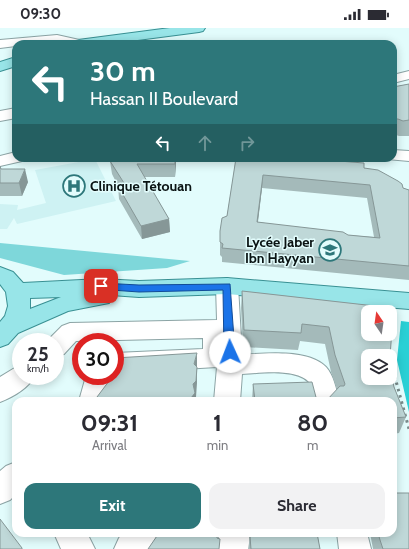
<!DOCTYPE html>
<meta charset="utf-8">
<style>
:root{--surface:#fff;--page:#f2f2f3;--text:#2b2b33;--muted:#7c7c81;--accent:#2d777a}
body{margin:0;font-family:Cabin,sans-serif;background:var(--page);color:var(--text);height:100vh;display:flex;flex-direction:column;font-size:15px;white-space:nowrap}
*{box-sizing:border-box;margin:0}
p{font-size:13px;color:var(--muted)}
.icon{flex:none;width:22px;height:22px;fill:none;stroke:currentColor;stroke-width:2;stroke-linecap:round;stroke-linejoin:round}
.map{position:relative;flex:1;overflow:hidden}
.sheet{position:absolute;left:12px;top:369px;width:385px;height:140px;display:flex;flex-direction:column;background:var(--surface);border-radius:12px;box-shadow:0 2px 10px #0003}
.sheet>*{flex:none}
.guide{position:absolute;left:12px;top:12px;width:385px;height:122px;border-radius:12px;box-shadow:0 2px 10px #0003;background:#2d777a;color:#fff;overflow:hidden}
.needle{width:26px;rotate:347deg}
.buttons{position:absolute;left:361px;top:277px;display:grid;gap:8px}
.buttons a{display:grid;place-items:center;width:36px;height:36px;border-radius:8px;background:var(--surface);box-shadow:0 2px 10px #0003;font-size:20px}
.speed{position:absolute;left:12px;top:305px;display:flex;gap:8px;font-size:20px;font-weight:700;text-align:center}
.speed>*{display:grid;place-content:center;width:52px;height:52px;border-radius:50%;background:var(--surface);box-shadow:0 2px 10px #0003;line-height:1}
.speed small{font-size:10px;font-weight:400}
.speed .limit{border:6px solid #d22;background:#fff;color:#111}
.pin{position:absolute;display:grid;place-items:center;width:34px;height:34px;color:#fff;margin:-17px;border-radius:8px;box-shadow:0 2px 6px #0006}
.me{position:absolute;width:44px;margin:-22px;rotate:358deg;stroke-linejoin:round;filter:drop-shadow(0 0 3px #0008)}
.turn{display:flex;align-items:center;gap:14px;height:84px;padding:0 12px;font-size:18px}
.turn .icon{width:52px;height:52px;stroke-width:2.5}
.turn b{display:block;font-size:28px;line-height:34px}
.lanes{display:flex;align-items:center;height:38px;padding:0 12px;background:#0003;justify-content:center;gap:20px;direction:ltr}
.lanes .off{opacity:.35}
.eta{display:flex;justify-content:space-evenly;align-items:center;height:68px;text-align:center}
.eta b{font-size:24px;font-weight:700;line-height:28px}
.primary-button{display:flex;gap:8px;margin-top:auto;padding:8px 12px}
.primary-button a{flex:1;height:46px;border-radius:12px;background:var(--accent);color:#fff;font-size:16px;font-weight:700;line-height:46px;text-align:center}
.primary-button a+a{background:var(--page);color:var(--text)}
.status{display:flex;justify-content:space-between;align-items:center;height:28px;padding:0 20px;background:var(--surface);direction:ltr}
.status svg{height:11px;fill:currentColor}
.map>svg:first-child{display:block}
.built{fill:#cef2f3}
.green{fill:#7ed7da}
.forest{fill:#2ad0d5}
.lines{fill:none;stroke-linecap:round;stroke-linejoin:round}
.minor-casing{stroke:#8ca4a5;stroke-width:2}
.major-casing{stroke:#399093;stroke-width:2}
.path-far1{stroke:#788989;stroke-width:2.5;stroke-dasharray:2 3;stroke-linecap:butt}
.path{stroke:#788989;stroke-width:3;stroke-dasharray:2.5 4;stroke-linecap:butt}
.minor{fill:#fff;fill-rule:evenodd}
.major{fill:#98e5e8;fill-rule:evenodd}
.wall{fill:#a4baba;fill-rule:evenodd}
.shaded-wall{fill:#869797}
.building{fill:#bfd8d8;stroke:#869797;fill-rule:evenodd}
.route{fill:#1a73e8;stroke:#114b97}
.labels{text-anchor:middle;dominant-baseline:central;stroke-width:3;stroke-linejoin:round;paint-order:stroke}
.poi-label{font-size:14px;font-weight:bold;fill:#0a1313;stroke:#e2fcfc;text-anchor:start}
</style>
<div class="status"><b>09:30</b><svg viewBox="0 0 49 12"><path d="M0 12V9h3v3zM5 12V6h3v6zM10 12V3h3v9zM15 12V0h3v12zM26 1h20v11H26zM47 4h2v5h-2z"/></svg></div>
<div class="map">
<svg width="409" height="521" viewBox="0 0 409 521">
<rect width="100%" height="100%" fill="#e2fcfc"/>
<!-- built -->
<path class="built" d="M 95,131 L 116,173 L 17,196 L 14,190 L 7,201 L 0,201 L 0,176 L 18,177 L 17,182 L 46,175 L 35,142 Z"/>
<!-- green -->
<path class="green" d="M 0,215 L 190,233 L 167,240 L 64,247 L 0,230 Z"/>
<!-- forest -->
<path class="forest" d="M 401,293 L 409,294 L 409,384 L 397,332 Z"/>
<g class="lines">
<!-- minor casing -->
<g class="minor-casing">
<path id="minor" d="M 57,7 L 84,13 L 86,16 L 16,16 L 16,18 L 0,20 L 0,12 Z
M 409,43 L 409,51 L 393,55 L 393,47 Z
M 16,80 L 16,90 L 0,93 L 0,83 Z
M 393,122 L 409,123 L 409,133 L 387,131 L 393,130 Z
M 16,124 L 16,130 L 24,130 L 22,133 L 0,138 L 0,128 Z
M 227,250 L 235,253 L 238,258 L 242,327 C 264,325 309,321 326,339 C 334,348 336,361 339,373 L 313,373 L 309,354 C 296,340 260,345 242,346 L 240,373 L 214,373 L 217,339 L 115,345 L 115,325 L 203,321 L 203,310 L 76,313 L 64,326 L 55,328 L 55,314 L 46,314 L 62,298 L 70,295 L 217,292 L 216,258 L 219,253 Z
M 21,338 L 21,348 L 35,348 C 28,360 13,369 0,374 L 0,349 L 13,341 Z
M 86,348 L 112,348 L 105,373 L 79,373 Z
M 16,434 L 16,466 L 10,472 L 0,476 L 0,443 L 6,438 Z
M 54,505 L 87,505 L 95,521 L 61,521 Z
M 123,505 L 158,505 L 150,521 L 114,521 L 119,510 Z
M 219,505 L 249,505 L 250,521 L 218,521 Z
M 337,505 L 367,505 L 371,521 L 339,521 Z"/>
</g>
<!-- major casing -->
<g class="major-casing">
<path id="major" d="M 170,0 L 205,0 L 203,3 L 199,4 L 107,16 L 71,16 L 73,13 L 78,12 Z
M 16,29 L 16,38 L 0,43 L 0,34 Z
M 0,239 L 13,244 L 23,255 L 101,251 L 139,253 L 227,250 L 409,265 L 409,281 L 227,266 L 139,269 L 111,267 L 112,269 L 109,275 L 68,283 L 18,305 L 8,316 L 0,319 L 0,294 L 5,288 L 8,278 L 6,264 L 0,256 ZM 61,269 L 30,281 L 30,270 Z"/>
</g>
<!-- path-far1 -->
<path class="path-far1" d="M 390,332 L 393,343"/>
<!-- path -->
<path class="path" d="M 393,342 L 409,401"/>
<!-- minor -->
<use href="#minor" class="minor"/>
<!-- major -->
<use href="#major" class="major"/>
</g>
<!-- wall -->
<path class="wall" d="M 409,56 L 409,108 L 399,108 L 393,106 L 393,59 Z
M 236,130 L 364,140 L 403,160 L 409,162 L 409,252 L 222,234 L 222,229 L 220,227 L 220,203 L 227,188 ZM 262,160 L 367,170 L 374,209 L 348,207 L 258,194 Z
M 110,133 L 176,135 L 175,149 L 144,149 L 169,191 L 170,204 L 142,211 L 119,171 L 118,158 L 112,146 Z
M 0,138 L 1,141 L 28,154 L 22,168 L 0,168 Z
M 242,263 L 384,279 L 368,328 L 394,359 L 406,389 L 399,405 L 393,406 L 393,373 L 337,361 L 331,344 L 325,316 L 300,313 L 298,322 L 243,319 L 241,280 Z
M 253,356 L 317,373 L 252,373 Z
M 251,505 L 317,505 L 320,521 L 248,521 L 250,509 L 251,508 Z
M 370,505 L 393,505 L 409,521 L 373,521 Z"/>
<!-- shaded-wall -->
<path class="shaded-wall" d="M 175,130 L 176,130 L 176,135 L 175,149 Z
M 25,141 L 28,154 L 22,168 L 19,155 Z
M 263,147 L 262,160 L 256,208 L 257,194 Z
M 169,191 L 170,204 L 142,211 L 141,198 Z
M 197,325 L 197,355 L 196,369 L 195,371 L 195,373 L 191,373 L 194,336 Z"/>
<!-- building -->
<path class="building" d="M 409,56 L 409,92 L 403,93 L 398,91 L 393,91 L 393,59 Z
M 110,130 L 175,130 L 175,136 L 137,136 L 169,191 L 141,198 L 118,158 L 124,155 L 110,133 Z
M 236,130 L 301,130 L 364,135 L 364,140 L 378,142 L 398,153 L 402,156 L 403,160 L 409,162 L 409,238 L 222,220 L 223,216 L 220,214 L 220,203 L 222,190 L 227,188 ZM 263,147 L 370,157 L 380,210 L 348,207 L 343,204 L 257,194 Z
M 0,138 L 1,141 L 25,141 L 19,155 L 0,155 Z
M 242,263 L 384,279 L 384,284 L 368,284 L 368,306 L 390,306 L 390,302 L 392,302 L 390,328 L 368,328 L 368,350 L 390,350 L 390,341 L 394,359 L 406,389 L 393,390 L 393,373 L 326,373 L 340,358 L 344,358 L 345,356 L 335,327 L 329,299 L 302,296 L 301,305 L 244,302 Z
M 197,325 L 194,336 L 197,339 L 196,353 L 193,356 L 195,365 L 191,370 L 191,373 L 94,373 L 112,349 L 112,348 L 115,348 L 115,330 Z
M 312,354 L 317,373 L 255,373 L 253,356 Z
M 393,462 L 396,465 L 409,465 L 409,521 L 383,521 L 380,512 L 378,505 L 393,505 Z
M 0,491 L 22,520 L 22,521 L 0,521 Z
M 159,505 L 217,505 L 217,510 L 220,511 L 219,521 L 148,521 Z
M 253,505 L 317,505 L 320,521 L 251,521 L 250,509 L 253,507 Z"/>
<!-- route -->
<path class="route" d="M 101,255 L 139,257 L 230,256 L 235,324 L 233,326 L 226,326 L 224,324 L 223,262 L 139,264 L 97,261 L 96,258 Z"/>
<!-- icons -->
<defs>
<g id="hospital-ring" transform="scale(1.15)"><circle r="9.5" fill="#e2fcfc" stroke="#2d777a" stroke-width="1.5"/><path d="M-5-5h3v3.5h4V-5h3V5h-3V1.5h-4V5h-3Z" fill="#2d777a"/></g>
<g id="school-ring" transform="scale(1.15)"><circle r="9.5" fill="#e2fcfc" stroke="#2d777a" stroke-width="1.5"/><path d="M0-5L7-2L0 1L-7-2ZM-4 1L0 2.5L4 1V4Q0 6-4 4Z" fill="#2d777a"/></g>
</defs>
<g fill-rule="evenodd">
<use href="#hospital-ring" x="74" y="158"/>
<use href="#school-ring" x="330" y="222"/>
</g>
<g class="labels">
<!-- poi labels -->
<g class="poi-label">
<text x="90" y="158">Clinique Tétouan</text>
<text x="314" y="214" text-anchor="end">Lycée Jaber<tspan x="314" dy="16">Ibn Hayyan</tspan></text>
</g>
</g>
</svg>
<div class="buttons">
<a><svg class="needle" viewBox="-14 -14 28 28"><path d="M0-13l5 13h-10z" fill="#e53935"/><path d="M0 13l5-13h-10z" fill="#7c7c81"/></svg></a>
<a><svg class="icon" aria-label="layers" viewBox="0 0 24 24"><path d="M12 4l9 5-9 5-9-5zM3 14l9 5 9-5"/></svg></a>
</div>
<div class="speed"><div>25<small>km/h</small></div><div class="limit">30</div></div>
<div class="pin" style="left:101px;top:258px;background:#d93025"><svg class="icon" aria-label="arrive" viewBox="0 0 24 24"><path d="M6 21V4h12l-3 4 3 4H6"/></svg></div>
<svg class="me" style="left:230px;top:324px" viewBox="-20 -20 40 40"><circle r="19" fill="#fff"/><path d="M0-13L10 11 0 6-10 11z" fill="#1a73e8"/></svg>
<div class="guide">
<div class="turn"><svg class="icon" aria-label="left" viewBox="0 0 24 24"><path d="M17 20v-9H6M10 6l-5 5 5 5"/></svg><div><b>30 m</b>Hassan II Boulevard</div></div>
<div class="lanes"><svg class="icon" aria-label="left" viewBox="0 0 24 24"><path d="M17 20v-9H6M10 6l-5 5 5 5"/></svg><svg class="icon off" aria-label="ahead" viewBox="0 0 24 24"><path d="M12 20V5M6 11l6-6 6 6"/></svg><svg class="icon off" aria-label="right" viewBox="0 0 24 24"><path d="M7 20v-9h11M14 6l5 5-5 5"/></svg></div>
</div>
<section class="sheet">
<div class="eta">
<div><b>09:31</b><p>Arrival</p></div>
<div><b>1</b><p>min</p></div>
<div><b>80</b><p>m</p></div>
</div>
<div class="primary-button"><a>Exit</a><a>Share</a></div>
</section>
</div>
